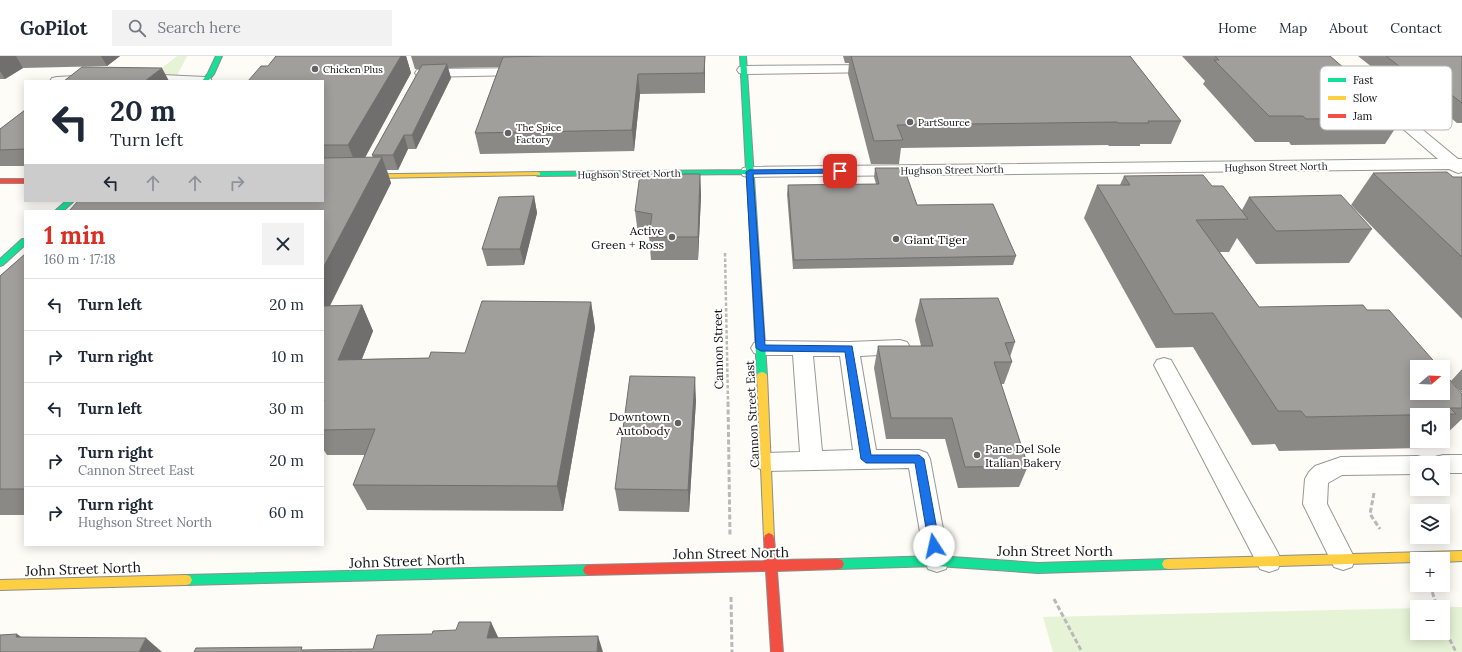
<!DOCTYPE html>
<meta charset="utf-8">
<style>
:root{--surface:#fff;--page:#f2f2f3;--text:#1f2937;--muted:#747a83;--line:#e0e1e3;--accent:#d93025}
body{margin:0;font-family:Lora,serif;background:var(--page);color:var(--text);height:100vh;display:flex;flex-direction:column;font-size:15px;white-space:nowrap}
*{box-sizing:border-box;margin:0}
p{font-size:13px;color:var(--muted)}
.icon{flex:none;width:22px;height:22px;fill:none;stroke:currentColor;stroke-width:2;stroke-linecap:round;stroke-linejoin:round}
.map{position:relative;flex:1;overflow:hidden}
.sheet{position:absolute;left:24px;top:154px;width:300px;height:336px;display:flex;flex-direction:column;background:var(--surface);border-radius:0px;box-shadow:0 2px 10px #0003}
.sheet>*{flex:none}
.guide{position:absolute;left:24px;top:24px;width:300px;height:122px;border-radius:0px;box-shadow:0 2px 10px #0003;background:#fff;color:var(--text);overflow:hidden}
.needle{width:26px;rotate:71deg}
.tools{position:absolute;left:1410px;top:304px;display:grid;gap:8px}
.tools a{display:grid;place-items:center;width:40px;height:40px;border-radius:0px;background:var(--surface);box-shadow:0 2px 10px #0003;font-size:20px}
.pin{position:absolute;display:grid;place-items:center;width:34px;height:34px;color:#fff;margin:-17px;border-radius:8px;box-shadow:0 2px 6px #0006}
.me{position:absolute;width:44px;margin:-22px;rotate:350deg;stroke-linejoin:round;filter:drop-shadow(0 0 3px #0008)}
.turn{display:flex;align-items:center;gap:14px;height:84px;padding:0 20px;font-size:18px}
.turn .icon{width:52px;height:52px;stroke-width:2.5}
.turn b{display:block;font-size:28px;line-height:34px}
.lanes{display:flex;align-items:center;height:38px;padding:0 20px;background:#0003;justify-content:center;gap:20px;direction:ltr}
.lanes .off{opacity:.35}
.round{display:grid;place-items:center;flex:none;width:42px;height:42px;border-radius:0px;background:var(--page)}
.head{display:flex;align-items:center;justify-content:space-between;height:68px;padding:0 20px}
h1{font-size:24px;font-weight:700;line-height:30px;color:var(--accent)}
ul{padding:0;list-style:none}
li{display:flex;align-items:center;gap:12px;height:52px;padding:0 20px;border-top:1px solid var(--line)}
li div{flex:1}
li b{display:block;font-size:15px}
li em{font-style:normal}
header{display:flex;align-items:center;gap:24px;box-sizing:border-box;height:56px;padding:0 20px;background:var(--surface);border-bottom:1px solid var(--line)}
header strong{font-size:19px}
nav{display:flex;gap:22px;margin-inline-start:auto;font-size:14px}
.search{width:280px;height:36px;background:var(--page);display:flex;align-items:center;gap:10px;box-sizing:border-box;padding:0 14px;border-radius:0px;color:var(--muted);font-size:15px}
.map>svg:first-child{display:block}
.green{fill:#e7f3d7}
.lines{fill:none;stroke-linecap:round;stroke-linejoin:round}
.lane-casing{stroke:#979795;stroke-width:2}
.street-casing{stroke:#979795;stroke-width:2}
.fast-casing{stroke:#8e8d8b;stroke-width:2}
.slow-casing{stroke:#8e8d8b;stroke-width:2}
.jam-casing{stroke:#8e8d8b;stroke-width:2}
.path-far1{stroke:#b9b9b8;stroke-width:2.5;stroke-dasharray:3.5 2;stroke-linecap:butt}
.path{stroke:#b9b9b8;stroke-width:3;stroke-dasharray:5 2.5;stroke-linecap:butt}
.lane{fill:#fffffe;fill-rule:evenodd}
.street{fill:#fffffe;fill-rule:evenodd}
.fast{fill:#16e098;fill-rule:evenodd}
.slow{fill:#ffcf43;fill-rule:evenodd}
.jam{fill:#f24e42;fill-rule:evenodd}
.wall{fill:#8a8986}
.shaded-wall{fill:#716f6d}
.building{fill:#a19f9c;stroke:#716f6d}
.route{fill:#1a73e8;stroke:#114b97}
.poi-dot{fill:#646362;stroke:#fff;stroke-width:1.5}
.labels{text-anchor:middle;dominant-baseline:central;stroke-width:4;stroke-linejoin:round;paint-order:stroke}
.far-poi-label{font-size:10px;fill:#111;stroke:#fff;text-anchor:start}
.far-street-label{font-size:10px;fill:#111;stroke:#fff}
.poi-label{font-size:12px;fill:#111;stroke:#fff;text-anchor:end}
.street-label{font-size:12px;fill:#111;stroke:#fff}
.near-street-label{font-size:14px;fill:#111;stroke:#fff}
.key{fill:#fff;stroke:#b8b8b8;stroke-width:1}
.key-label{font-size:11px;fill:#111}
</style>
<header>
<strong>GoPilot</strong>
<div class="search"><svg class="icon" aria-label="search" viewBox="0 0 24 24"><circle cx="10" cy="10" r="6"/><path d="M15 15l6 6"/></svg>Search here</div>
<nav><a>Home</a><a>Map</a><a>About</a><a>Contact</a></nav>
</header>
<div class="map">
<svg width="1462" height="596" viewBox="0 0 1462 596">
<rect width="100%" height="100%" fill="#fdfcf7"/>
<!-- green -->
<path class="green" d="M 177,0 L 187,0 L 177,20 L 153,19 Z
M 1443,551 L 1462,551 L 1462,596 L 1053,596 L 1043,561 L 1417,552 L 1417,577 L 1443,577 Z"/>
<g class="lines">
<!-- lane casing -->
<g class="lane-casing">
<path id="lane" d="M 876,9 L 883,13 L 881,16 L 744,18 L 739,17 L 737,14 L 739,11 L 744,10 Z
M 524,12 L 529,13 L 531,16 L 529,19 L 422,21 L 417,20 L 415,17 L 417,14 L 422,13 Z
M 141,18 L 205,21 L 210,22 L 212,25 L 136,25 L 134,22 L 136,19 Z
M 93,19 L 98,20 L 100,23 L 98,25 L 50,25 L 52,22 L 57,21 Z
M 900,284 L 907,286 L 910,291 L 907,296 L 900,298 L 860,300 L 876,394 L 919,394 L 927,397 L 930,403 L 949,505 L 946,513 L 937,516 L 928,513 L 925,505 L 909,412 L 766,415 L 758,412 L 755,406 L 758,400 L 766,397 L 800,396 L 793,299 L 761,299 L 754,297 L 751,292 L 754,287 L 761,285 L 849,286 ZM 813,300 L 840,300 L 853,394 L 822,395 Z
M 1164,302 L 1171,304 L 1278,497 L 1281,505 L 1278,513 L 1269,516 L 1260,513 L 1154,309 L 1157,304 Z
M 1443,399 L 1462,399 L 1462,417 L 1443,417 L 1443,407 L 1432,407 L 1435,401 Z
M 1417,400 L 1425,402 L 1427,407 L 1417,407 L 1417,418 L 1342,419 L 1328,427 L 1327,448 L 1355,503 L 1352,511 L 1343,514 L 1334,511 L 1303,448 L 1305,423 L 1309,416 L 1315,410 L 1341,401 Z"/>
</g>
<!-- street casing -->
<g class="street-casing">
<path id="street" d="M 1378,39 L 1383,41 L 1458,103 L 1462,103 L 1462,116 L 1458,117 L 1449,113 L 749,121 L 743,120 L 740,116 L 743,112 L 749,111 L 1438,103 L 1373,47 L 1370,44 L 1373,41 Z"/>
</g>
<!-- fast casing -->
<g class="fast-casing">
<path id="fast" d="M 216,0 L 222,0 L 214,18 L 208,25 L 202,25 L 208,17 Z
M 740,0 L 746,0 L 767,319 L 765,321 L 759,321 L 757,319 L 747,118 L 538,120 L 534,118 L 538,116 L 746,114 Z
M 66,145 L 74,145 L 63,155 L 55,155 Z
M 22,183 L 25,183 L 25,189 L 3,209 L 0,210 L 0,203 Z
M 937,500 L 1038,507 L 1168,503 L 1172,504 L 1174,508 L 1172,512 L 1168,513 L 1038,517 L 937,510 L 838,513 L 834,512 L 832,508 L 834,504 L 838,503 Z
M 589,509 L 593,510 L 595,514 L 593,518 L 589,519 L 186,529 L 182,528 L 180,524 L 182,520 L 186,519 Z"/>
</g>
<!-- slow casing -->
<g class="slow-casing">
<path id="slow" d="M 538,116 L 540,117 L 540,119 L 323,123 L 323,119 Z
M 762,316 L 765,317 L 767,319 L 774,482 L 773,485 L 769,487 L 765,485 L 764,482 L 757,319 L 759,317 Z
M 1462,495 L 1462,505 L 1443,506 L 1443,503 L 1417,503 L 1417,506 L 1168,513 L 1164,512 L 1162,508 L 1164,504 L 1168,503 Z
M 186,519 L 190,520 L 192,524 L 190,528 L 186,529 L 0,534 L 0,524 Z"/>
</g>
<!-- jam casing -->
<g class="jam-casing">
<path id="jam" d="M 0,123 L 25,123 L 25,127 L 0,127 Z
M 769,477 L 773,479 L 774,482 L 776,504 L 838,503 L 842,504 L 844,508 L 842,512 L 838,513 L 777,515 L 783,596 L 771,596 L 766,515 L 589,519 L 585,518 L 583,514 L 585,510 L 589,509 L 765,505 L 764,482 L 765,479 Z"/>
</g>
<!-- path-far1 -->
<path class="path-far1" d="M 725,197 L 728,347"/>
<!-- path -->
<path class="path" d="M 728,346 L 730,480
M 1374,437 L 1370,458 L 1380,473
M 1430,529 L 1437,551
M 731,541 L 732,596
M 1054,543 L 1082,596
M 1443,570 L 1456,596"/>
<!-- lane -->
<use href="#lane" class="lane"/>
<!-- street -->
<use href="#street" class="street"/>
<!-- fast -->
<use href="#fast" class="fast"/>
<!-- slow -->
<use href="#slow" class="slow"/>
<!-- jam -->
<use href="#jam" class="jam"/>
</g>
<!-- wall -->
<path class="wall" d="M 0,0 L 120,0 L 107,10 L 23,12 L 5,23 L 0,23 Z
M 276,0 L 406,0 L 411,17 L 365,102 L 373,102 L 372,99 L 420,13 L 415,13 L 411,0 L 705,0 L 705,37 L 640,38 L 634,95 L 480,98 L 475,77 L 499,11 L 448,12 L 451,22 L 416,93 L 408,93 L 398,114 L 387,114 L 391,127 L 330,250 L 362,249 L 373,275 L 362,303 L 429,302 L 465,297 L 591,246 L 595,272 L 563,455 L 367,454 L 353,429 L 365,399 L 327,399 L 323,393 L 323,25 L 268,10 Z
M 843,0 L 1130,0 L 1181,65 L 1171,88 L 1140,88 L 1140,90 L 1109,90 L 1108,89 L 901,92 L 899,108 L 871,108 L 848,18 L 849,7 L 845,7 Z
M 1182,0 L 1330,0 L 1402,62 L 1385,88 L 1291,89 L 1289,86 L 1255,86 L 1203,28 L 1205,25 Z
M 1358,0 L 1462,0 L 1462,67 L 1457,67 L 1426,42 L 1411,42 Z
M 25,54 L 25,110 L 0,110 L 0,73 Z
M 875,112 L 917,149 L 1016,200 L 1013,209 L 793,213 L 787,138 L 788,129 L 876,128 L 874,121 Z
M 1373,117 L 1453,121 L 1462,121 L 1462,263 L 1351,149 Z
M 700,118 L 701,140 L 698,204 L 651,204 L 649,180 L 638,178 L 635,155 Z
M 1124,120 L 1212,130 L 1242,154 L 1249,141 L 1372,173 L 1349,207 L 1256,208 L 1237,182 L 1229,196 L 1220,196 L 1259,251 L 1367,254 L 1462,338 L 1462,363 L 1443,381 L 1443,359 L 1417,359 L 1417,385 L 1431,385 L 1429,385 L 1422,392 L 1279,395 L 1275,388 L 1252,389 L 1193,291 L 1156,292 L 1084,162 L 1097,129 L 1120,129 Z
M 534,140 L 537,157 L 524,209 L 487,210 L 482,193 Z
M 25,198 L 25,459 L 0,459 L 0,220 Z
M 920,243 L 1015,286 L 1010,301 L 1012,306 L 1004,328 L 1001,328 L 1028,410 L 1019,431 L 958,432 L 945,383 L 886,383 L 874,312 L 878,290 L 921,290 L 915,264 Z
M 1462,313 L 1462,337 L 1451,325 Z
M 696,344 L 689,456 L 619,455 L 615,433 Z"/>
<!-- shaded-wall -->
<path class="shaded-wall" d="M 0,0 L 16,0 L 23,12 L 5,23 L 0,15 Z
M 101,0 L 120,0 L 107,10 Z
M 401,0 L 406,0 L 411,17 L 358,114 L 348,89 Z
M 705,0 L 705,37 L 704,17 Z
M 447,8 L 451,22 L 416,93 L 412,79 Z
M 162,12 L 169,25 L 145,25 Z
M 638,18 L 640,38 L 634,95 L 632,74 Z
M 404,79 L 408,93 L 398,114 L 393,99 Z
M 382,101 L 391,127 L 323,263 L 323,212 Z
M 700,118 L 701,140 L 698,204 L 698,181 Z
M 534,140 L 537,157 L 524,209 L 520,193 Z
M 591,246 L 595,272 L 563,455 L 557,430 Z
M 362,249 L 373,275 L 351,330 L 338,304 Z
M 695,321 L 696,344 L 689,456 L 688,434 Z
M 491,566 L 499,583 L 487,582 Z
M 17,578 L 43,596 L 16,581 Z
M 598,580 L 603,596 L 597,596 Z
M 146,582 L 162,596 L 139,596 Z"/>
<!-- building -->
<path class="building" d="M 276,0 L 401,0 L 348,89 L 323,89 L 323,25 L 248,25 L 261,10 L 268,10 Z
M 546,0 L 705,0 L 704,17 L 638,18 L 632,74 L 475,77 L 503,1 Z
M 851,0 L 1130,0 L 1181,65 L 1148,65 L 1149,67 L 1118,67 L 1117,66 L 897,69 L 903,84 L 874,85 Z
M 1215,0 L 1330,0 L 1402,62 L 1306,63 L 1303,60 L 1269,60 L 1214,4 L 1219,4 Z
M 1386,0 L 1462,0 L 1462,47 L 1436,27 L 1421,27 Z
M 447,8 L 412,79 L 404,79 L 393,99 L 372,99 L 422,9 Z
M 82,11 L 162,12 L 145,25 L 64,25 Z
M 25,54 L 25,93 L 0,94 L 0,73 Z
M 382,101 L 323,212 L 323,155 L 69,155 L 78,145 L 323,145 L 323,102 Z
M 875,112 L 904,112 L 917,149 L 993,148 L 1016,200 L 794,204 L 788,129 L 879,128 Z
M 1447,116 L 1453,121 L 1462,121 L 1462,201 L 1373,117 Z
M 640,118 L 700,118 L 698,181 L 649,181 L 652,158 L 635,155 Z
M 1203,119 L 1212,130 L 1223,130 L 1248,163 L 1196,164 L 1259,251 L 1363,249 L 1367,254 L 1389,254 L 1439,311 L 1417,311 L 1417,337 L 1443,337 L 1443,316 L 1462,338 L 1462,352 L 1450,352 L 1456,358 L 1306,361 L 1301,355 L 1278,355 L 1213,257 L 1174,258 L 1097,129 L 1130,129 L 1124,120 Z
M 1341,139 L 1372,173 L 1276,175 L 1249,141 Z
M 534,140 L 520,193 L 482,193 L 499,141 Z
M 25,198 L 25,433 L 0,433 L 0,220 Z
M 998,242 L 1015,286 L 1005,287 L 1012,306 L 994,306 L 1028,410 L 965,411 L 952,362 L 891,362 L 878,290 L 933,290 L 920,243 Z
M 482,245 L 591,246 L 557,430 L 353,429 L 375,373 L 323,374 L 323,347 L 324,344 L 323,344 L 323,250 L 362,249 L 338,304 L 429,302 L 431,296 L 465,297 Z
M 630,320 L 695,321 L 688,434 L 615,433 Z
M 459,566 L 491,566 L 487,582 L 598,580 L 597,596 L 194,596 L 196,592 L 302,591 L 301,594 L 373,593 L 377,579 L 432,578 L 433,575 L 456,574 Z
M 17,578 L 16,581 L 146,582 L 139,596 L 0,596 L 0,579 Z"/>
<!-- route -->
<path class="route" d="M 840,113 L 842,114 L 842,117 L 753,118 L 765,289 L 852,290 L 871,399 L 919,399 L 924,403 L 940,490 L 938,494 L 934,495 L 930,494 L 929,490 L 915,407 L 866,407 L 861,403 L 845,296 L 761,295 L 756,292 L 746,116 L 749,114 Z"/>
<!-- markers -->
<g class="poi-dot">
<circle cx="315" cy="13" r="4"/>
<circle cx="910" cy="66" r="4"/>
<circle cx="508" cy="77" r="4"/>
<circle cx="672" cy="181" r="4"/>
<circle cx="896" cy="183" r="4"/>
<circle cx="678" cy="367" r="4"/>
<circle cx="977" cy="399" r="4"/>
</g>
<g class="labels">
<!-- far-poi labels -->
<g class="far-poi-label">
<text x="323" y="13">Chicken Plus</text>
<text x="918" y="66">PartSource</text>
<text x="516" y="71">The Spice<tspan x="516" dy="12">Factory</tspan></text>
</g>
<!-- far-street labels -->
<g class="far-street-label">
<text transform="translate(1276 111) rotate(-1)">Hughson Street North</text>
<text transform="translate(952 114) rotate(-1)">Hughson Street North</text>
<text transform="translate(629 118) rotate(-1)">Hughson Street North</text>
</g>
<!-- poi labels -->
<g class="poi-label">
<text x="664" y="174">Active<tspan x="664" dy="14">Green + Ross</tspan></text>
<text x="904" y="183" text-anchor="start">Giant Tiger</text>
<text x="670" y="360">Downtown<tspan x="670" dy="14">Autobody</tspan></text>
<text x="985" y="392" text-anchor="start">Pane Del Sole<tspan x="985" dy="14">Italian Bakery</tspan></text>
</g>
<!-- street labels -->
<g class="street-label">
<text transform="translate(718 293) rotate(-91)">Cannon Street</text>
<text transform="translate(752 358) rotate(-93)">Cannon Street East</text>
</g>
<!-- near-street labels -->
<g class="near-street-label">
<text x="1055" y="495">John Street North</text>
<text transform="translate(731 497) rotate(-1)">John Street North</text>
<text transform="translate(407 505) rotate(-2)">John Street North</text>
<text transform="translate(83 513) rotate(-2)">John Street North</text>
</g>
</g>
<!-- legend -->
<rect x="1320" y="10" width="132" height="64" rx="6" class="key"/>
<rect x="1328" y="22" width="18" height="4" fill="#16e098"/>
<rect x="1328" y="40" width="18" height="4" fill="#ffcf43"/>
<rect x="1328" y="58" width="18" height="4" fill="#f24e42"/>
<g class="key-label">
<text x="1353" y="28">Fast</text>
<text x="1353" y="46">Slow</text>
<text x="1353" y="64">Jam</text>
</g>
</svg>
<div class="tools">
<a><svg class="needle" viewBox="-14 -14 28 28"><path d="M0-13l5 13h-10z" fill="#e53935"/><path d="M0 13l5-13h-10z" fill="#747a83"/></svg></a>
<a><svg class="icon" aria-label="sound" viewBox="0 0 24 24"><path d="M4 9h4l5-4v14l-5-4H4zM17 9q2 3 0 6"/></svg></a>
<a><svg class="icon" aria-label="search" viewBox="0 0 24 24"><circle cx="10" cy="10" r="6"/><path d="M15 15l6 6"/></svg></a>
<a><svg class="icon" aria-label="layers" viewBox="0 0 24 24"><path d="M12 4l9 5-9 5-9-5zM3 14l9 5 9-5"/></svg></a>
<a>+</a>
<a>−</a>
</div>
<div class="pin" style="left:840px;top:115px;background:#d93025"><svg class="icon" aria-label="arrive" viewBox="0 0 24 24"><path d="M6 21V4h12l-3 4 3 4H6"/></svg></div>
<svg class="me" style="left:934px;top:490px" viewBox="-20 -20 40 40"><circle r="19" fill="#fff"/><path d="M0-13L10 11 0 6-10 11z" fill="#1a73e8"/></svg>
<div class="guide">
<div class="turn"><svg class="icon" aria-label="left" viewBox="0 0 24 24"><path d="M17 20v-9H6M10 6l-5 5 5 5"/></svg><div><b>20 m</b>Turn left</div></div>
<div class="lanes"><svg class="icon" aria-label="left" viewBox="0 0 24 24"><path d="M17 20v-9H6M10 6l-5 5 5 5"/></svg><svg class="icon off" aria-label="ahead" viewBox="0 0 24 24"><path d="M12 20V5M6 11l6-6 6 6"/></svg><svg class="icon off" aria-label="ahead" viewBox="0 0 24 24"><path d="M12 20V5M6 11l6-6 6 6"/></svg><svg class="icon off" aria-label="right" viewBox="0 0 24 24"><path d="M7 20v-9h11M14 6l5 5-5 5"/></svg></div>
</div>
<section class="sheet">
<div class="head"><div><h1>1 min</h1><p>160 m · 17:18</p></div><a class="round"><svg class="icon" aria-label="close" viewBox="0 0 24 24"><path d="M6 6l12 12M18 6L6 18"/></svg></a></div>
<ul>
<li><svg class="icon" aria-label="left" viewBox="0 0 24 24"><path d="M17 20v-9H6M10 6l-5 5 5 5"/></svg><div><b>Turn left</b></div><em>20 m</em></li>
<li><svg class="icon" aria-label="right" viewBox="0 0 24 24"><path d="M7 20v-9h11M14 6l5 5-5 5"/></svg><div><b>Turn right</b></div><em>10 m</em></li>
<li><svg class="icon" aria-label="left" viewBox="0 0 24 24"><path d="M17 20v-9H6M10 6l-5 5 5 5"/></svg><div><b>Turn left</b></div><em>30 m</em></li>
<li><svg class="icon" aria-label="right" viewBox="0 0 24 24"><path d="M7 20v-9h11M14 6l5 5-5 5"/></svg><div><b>Turn right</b><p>Cannon Street East</p></div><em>20 m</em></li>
<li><svg class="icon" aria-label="right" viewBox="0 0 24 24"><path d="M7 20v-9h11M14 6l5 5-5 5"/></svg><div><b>Turn right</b><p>Hughson Street North</p></div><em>60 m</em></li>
</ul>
</section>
</div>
